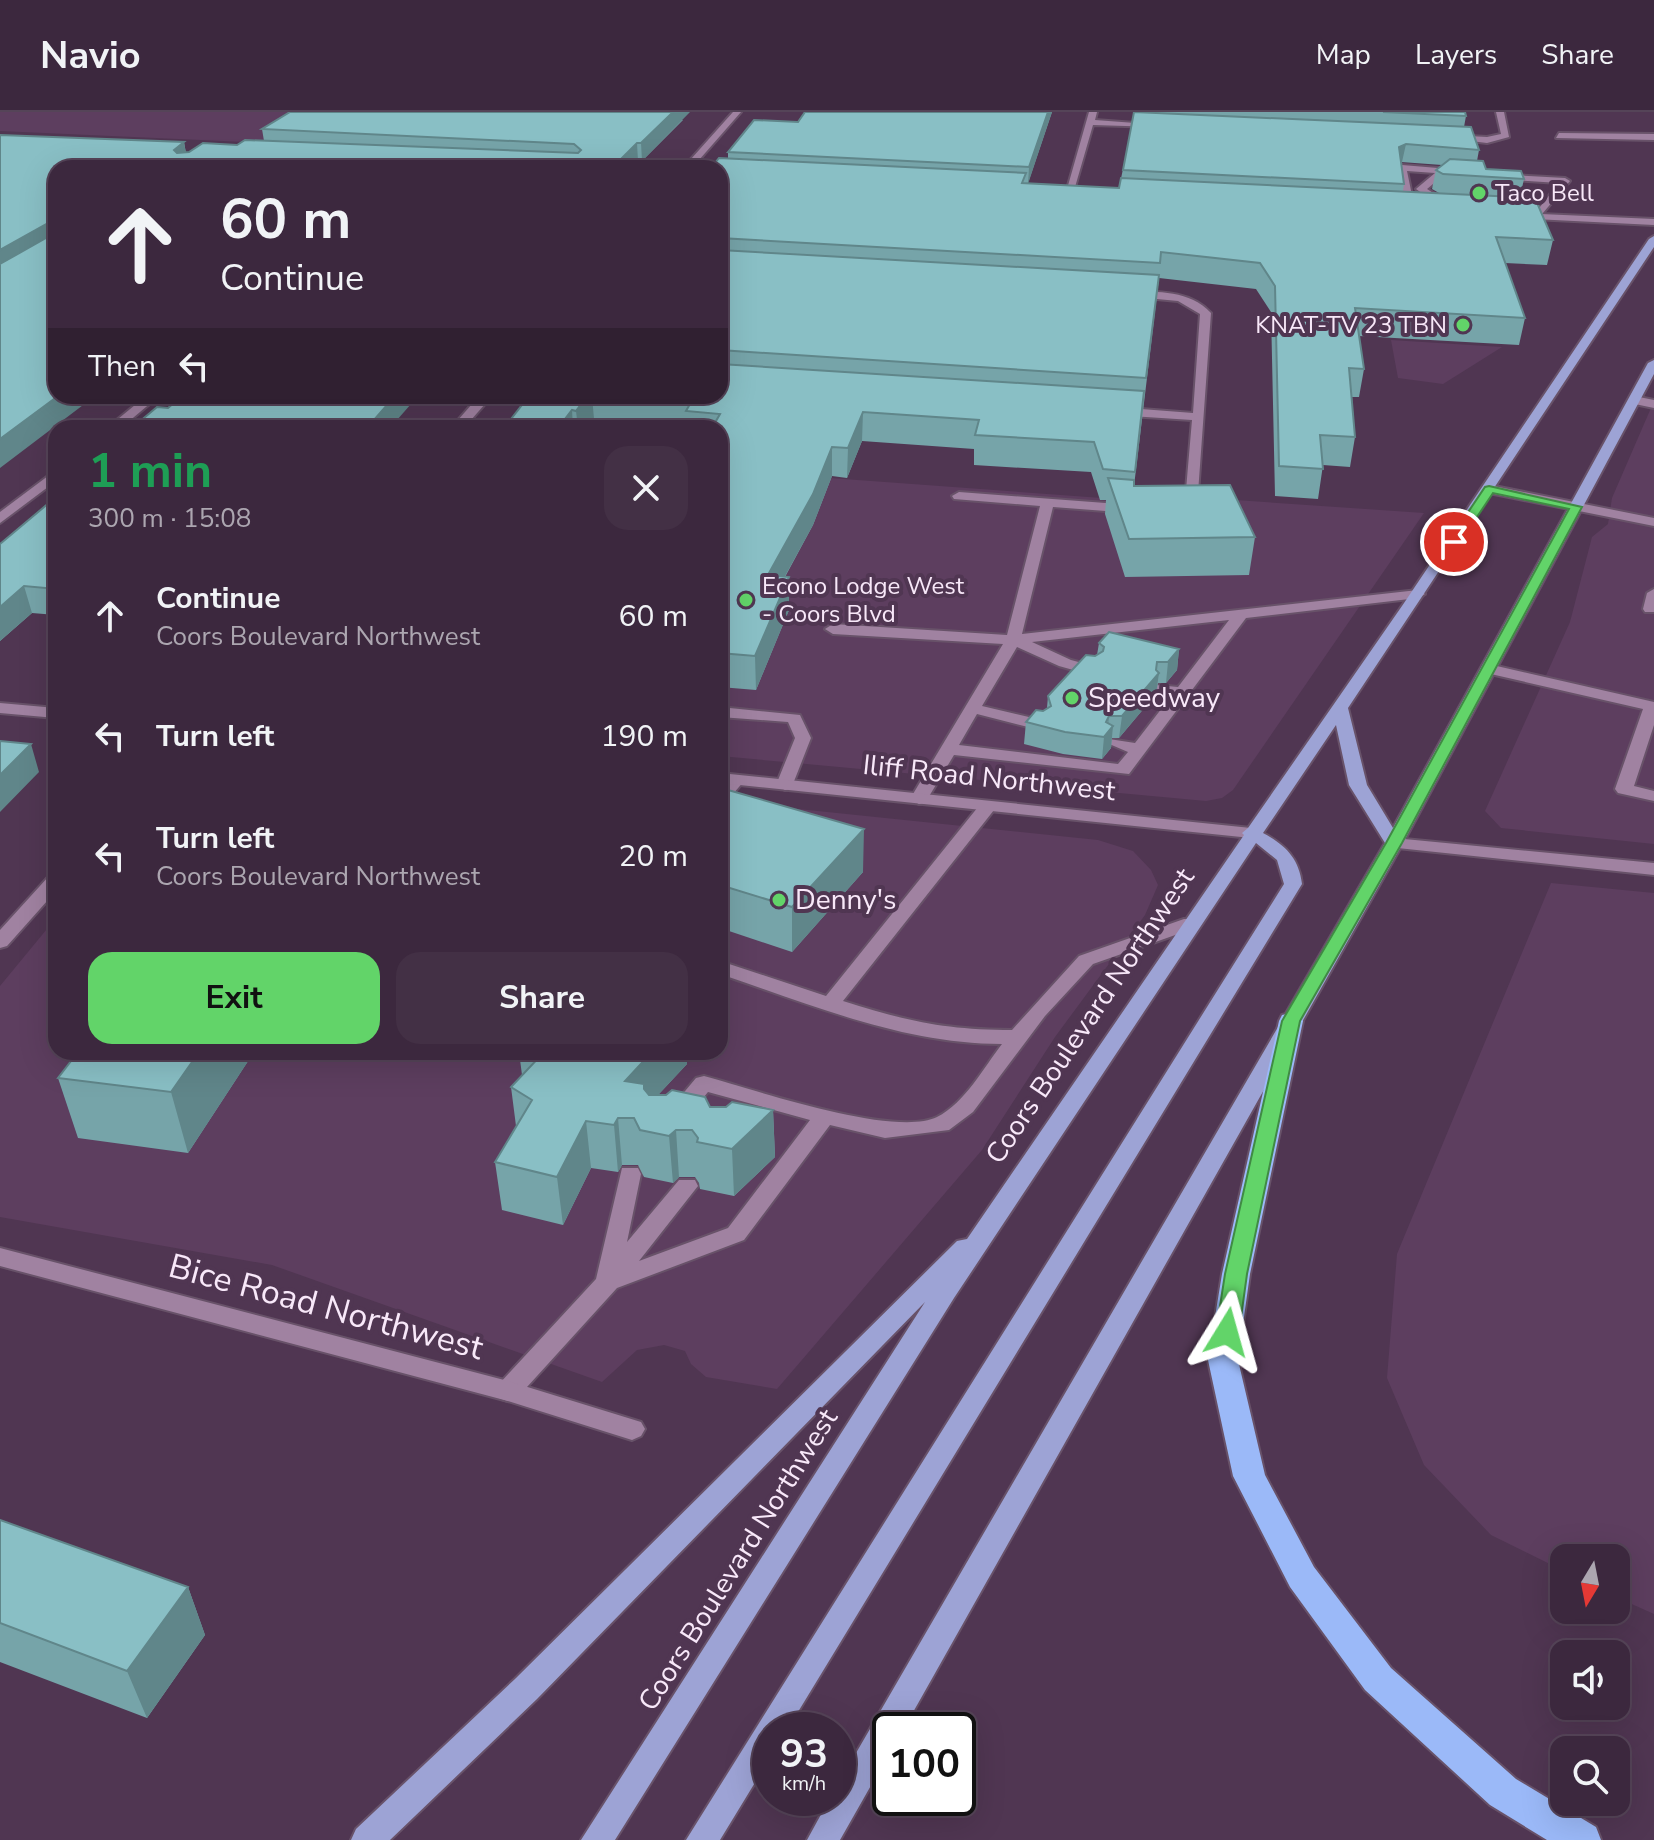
<!DOCTYPE html>
<meta charset="utf-8">
<style>
:root{--surface:#3c283e;--page:#433045;--text:#f1f3f6;--muted:#aca6b0;--line:#554458;--accent:#62d469}
body{margin:0;font-family:"Nunito Sans",sans-serif;background:var(--page);color:var(--text);height:100vh;display:flex;flex-direction:column;font-size:30px;white-space:nowrap}
*{box-sizing:border-box;margin:0}
p{font-size:26px;color:var(--muted)}
.icon{flex:none;width:44px;height:44px;fill:none;stroke:currentColor;stroke-width:2;stroke-linecap:round;stroke-linejoin:round}
.map{position:relative;flex:1;overflow:hidden}
.side{position:absolute;left:48px;top:308px;width:680px;height:640px;display:flex;flex-direction:column;background:var(--surface);border-radius:24px;box-shadow:0 8px 32px #0002,0 0 0 2px var(--line)}
.side>*{flex:none}
.banner{position:absolute;left:48px;top:48px;width:680px;height:244px;border-radius:24px;box-shadow:0 8px 32px #0002,0 0 0 2px var(--line);background:#3c283e;color:var(--text);overflow:hidden}
.needle{width:52px;rotate:190deg}
.tools{position:absolute;left:1550px;top:1432px;display:grid;gap:16px}
.tools a{display:grid;place-items:center;width:80px;height:80px;border-radius:16px;background:var(--surface);box-shadow:0 8px 32px #0002,0 0 0 2px var(--line);font-size:40px}
.speed{position:absolute;left:752px;top:1600px;display:flex;gap:16px;font-size:40px;font-weight:700;text-align:center}
.speed>*{display:grid;place-content:center;width:104px;height:104px;border-radius:50%;background:var(--surface);box-shadow:0 8px 32px #0002,0 0 0 2px var(--line);line-height:1}
.speed small{font-size:20px;font-weight:400}
.speed .limit{border:4px solid #111;border-radius:12px;background:#fff;color:#111}
.pin{position:absolute;display:grid;place-items:center;width:68px;height:68px;color:#fff;margin:-34px;border:4px solid #fff;border-radius:50%;box-shadow:0 2px 8px #0007}
.me{position:absolute;width:88px;margin:-44px;rotate:8deg;stroke-linejoin:round;filter:drop-shadow(0 0 6px #0008)}
.turn{display:flex;align-items:center;gap:28px;height:168px;padding:0 40px;font-size:36px}
.turn .icon{width:104px;height:104px;stroke-width:2.5}
.turn b{display:block;font-size:56px;line-height:68px}
.then{display:flex;align-items:center;height:76px;padding:0 40px;background:#0003;gap:16px;font-size:30px}
.round{display:grid;place-items:center;flex:none;width:84px;height:84px;border-radius:24px;background:var(--page)}
.headline{display:flex;align-items:center;justify-content:space-between;height:136px;padding:0 40px}
h1{font-size:48px;font-weight:700;line-height:60px;color:#1e9e55}
.cta{display:flex;gap:16px;margin-top:auto;padding:16px 40px}
.cta a{flex:1;height:92px;border-radius:24px;background:var(--accent);color:#111;font-size:32px;font-weight:700;line-height:92px;text-align:center}
.cta a+a{background:var(--page);color:var(--text)}
ul{padding:0;list-style:none}
li{display:flex;align-items:center;gap:24px;height:120px;padding:0 40px}
li div{flex:1}
li b{display:block;font-size:30px}
li em{font-style:normal}
header{display:flex;align-items:center;gap:48px;box-sizing:border-box;height:112px;padding:0 40px;background:var(--surface);border-bottom:2px solid var(--line)}
header strong{font-size:38px}
nav{display:flex;gap:44px;margin-inline-start:auto;font-size:28px}
.map>svg:first-child{display:block}
.built{fill:#5d3e5f}
.lines{fill:none;stroke-linecap:round;stroke-linejoin:round}
.lane-casing{stroke:#685269;stroke-width:4}
.street-casing{stroke:#685269;stroke-width:4}
.secondary-casing{stroke:#685269;stroke-width:4}
.primary-casing{stroke:#685269;stroke-width:4}
.highway-casing{stroke:#685269;stroke-width:4}
.lane{fill:#a082a1;fill-rule:evenodd}
.street{fill:#a082a1;fill-rule:evenodd}
.secondary{fill:#a082a1;fill-rule:evenodd}
.primary{fill:#9da3d5;fill-rule:evenodd}
.highway{fill:#9bb9f8;fill-rule:evenodd}
.wall{fill:#76a4a9;fill-rule:evenodd}
.shaded-wall{fill:#60868a}
.building{fill:#89bfc5;stroke:#60868a;stroke-width:2}
.route{fill:#62d469;stroke:#408a44;stroke-width:2}
.poi-dot{fill:#62d469;stroke:#503652;stroke-width:3}
.labels{text-anchor:middle;dominant-baseline:central;stroke-width:8;stroke-linejoin:round;paint-order:stroke}
.far-poi-label{font-size:24px;fill:#f8e8f9;stroke:#503652;text-anchor:start}
.poi-label{font-size:28px;fill:#f8e8f9;stroke:#503652;text-anchor:start}
.street-label{font-size:28px;fill:#f8e8f9;stroke:#503652}
.near-street-label{font-size:34px;fill:#f8e8f9;stroke:#503652}
</style>
<header>
<strong>Navio</strong>
<nav><a>Map</a><a>Layers</a><a>Share</a></nav>
</header>
<div class="map">
<svg width="1654" height="1728" viewBox="0 0 1654 1728">
<rect width="100%" height="100%" fill="#503652"/>
<!-- built -->
<path class="built" d="M 0,0 L 315,0 L 265,31 L 0,19 Z
M 1391,228 L 1502,235 L 1443,272 L 1398,266 Z
M 1654,289 L 1654,732 L 1501,716 L 1485,699 L 1570,510 L 1592,425 L 1608,412 L 1612,386 Z
M 720,358 L 1157,390 L 1162,383 L 1424,401 L 1233,678 L 1222,686 L 1206,689 L 720,644 Z
M 720,689 L 1098,728 L 1133,739 L 1151,758 L 1158,773 L 1145,803 L 1055,925 L 982,1038 L 777,1277 L 706,1265 L 691,1252 L 685,1239 L 664,1233 L 637,1238 L 602,1270 L 272,1153 L 0,1105 L 0,874 L 56,806 L 56,940 L 720,940 Z
M 1551,771 L 1654,781 L 1654,1502 L 1616,1485 L 1616,1446 L 1564,1446 L 1564,1459 L 1491,1423 L 1424,1353 L 1387,1266 L 1397,1142 Z"/>
<g class="lines">
<!-- lane casing -->
<g class="lane-casing">
<path id="lane" d="M 1559,21 L 1654,22 L 1654,28 L 1556,26 Z
M 1402,53 L 1462,58 L 1466,61 L 1462,64 L 1445,62 L 1427,77 L 1438,84 L 1454,86 L 1451,91 L 1433,89 L 1416,77 L 1435,61 L 1407,59 L 1415,98 L 1410,101 L 1405,98 L 1398,56 Z
M 1495,62 L 1565,66 L 1570,69 L 1537,108 L 1532,105 L 1559,71 L 1498,67 Z
M 1634,284 L 1654,288 L 1654,296 L 1630,291 L 1630,285 Z
M 1489,373 L 1654,406 L 1654,414 L 1484,380 L 1482,377 Z
M 959,380 L 1132,393 L 1139,397 L 1132,401 L 1053,395 L 1022,522 L 1418,478 L 1425,482 L 1418,486 L 1246,506 L 1129,662 L 954,643 L 925,691 L 919,692 L 910,687 L 1003,532 L 833,522 L 825,517 L 833,512 L 1007,523 L 1040,394 L 954,387 L 952,384 ZM 1229,508 L 1178,575 L 1156,573 L 1156,579 L 1172,583 L 1135,631 L 1109,627 L 1107,631 L 1128,640 L 1118,652 L 959,633 L 977,602 L 1040,618 L 1048,613 L 1046,609 L 982,594 L 1017,535 L 1059,554 L 1091,563 L 1099,558 L 1097,555 L 1071,548 L 1032,530 Z
M 1654,477 L 1654,500 L 1645,500 L 1643,497 L 1647,481 Z
M 1488,552 L 1654,590 L 1654,613 L 1634,674 L 1654,679 L 1654,689 L 1618,681 L 1615,677 L 1643,597 L 1482,560 L 1482,554 Z
M 720,595 L 800,603 L 811,626 L 791,677 L 785,678 L 776,673 L 795,626 L 788,610 L 720,605 Z
M 736,663 L 745,668 L 726,690 L 720,691 L 720,675 L 730,664 Z
M 988,689 L 997,694 L 994,698 L 843,889 C 906,909 946,918 1012,918 L 1079,844 L 1184,807 L 1198,807 L 1201,811 L 1198,815 L 1093,852 L 1045,904 L 973,1000 L 949,1018 L 885,1026 L 830,1013 L 744,1128 L 617,1176 L 517,1286 L 508,1289 L 499,1286 L 495,1279 L 499,1272 L 596,1167 L 622,1056 L 638,1056 L 641,1062 L 627,1130 L 679,1068 L 695,1068 L 698,1074 L 639,1149 L 728,1116 L 810,1008 L 708,980 L 686,1007 L 670,1007 L 667,1002 L 670,997 L 696,966 L 704,964 C 753,977 894,1026 937,1005 C 965,991 984,955 1002,932 C 904,932 812,893 720,862 L 720,849 L 826,884 L 982,690 Z"/>
</g>
<!-- street casing -->
<g class="street-casing">
<path id="street" d="M 733,0 L 741,0 L 692,56 L 683,56 Z
M 1089,0 L 1097,0 L 1095,8 L 1162,13 L 1158,15 L 1093,13 L 1073,82 L 1065,84 Z
M 1496,0 L 1504,0 L 1509,25 L 1487,31 L 1446,26 L 1450,23 L 1487,25 L 1501,22 Z
M 1129,179 C 1158,180 1190,178 1211,201 L 1198,381 L 1186,378 L 1192,308 L 1115,303 L 1109,299 L 1115,295 L 1193,301 L 1200,202 L 1178,189 L 1125,184 L 1125,180 Z
M 146,284 L 159,284 L 121,316 L 107,316 Z
M 479,284 L 492,284 L 464,316 L 451,316 Z
M 56,358 L 56,369 L 0,411 L 0,400 Z
M 56,762 L 56,779 L 7,834 L 0,836 L 0,818 L 49,764 Z
M 0,1136 L 508,1269 L 641,1310 L 645,1317 L 641,1324 L 632,1328 L 508,1289 L 0,1154 Z"/>
</g>
<!-- secondary casing -->
<g class="secondary-casing">
<path id="secondary" d="M 1519,101 L 1654,107 L 1654,113 L 1516,106 Z
M 0,591 L 56,596 L 56,606 L 0,601 Z
M 720,661 L 1251,716 L 1260,721 L 1251,726 L 720,671 Z
M 1394,726 L 1654,751 L 1654,763 L 1388,735 L 1385,731 Z"/>
</g>
<!-- primary casing -->
<g class="primary-casing">
<path id="primary" d="M 1654,124 L 1654,135 L 1348,596 L 1367,673 L 1393,716 L 1648,251 L 1654,248 L 1654,262 L 1403,731 L 903,1618 L 890,1618 L 890,1640 L 840,1728 L 807,1728 L 830,1686 L 838,1686 L 838,1672 L 1385,731 L 1349,673 L 1336,613 L 1263,721 C 1285,733 1299,746 1302,772 L 787,1618 L 770,1618 L 770,1646 L 720,1728 L 686,1728 L 1284,772 L 1277,748 L 1256,731 L 954,1186 L 615,1728 L 581,1728 L 925,1190 L 537,1587 L 390,1728 L 351,1728 L 356,1717 L 515,1567 L 957,1129 L 967,1127 L 1244,723 L 1242,721 L 1248,716 L 1402,494 L 1649,127 Z"/>
</g>
<!-- highway casing -->
<g class="highway-casing">
<path id="highway" d="M 1291,901 L 1300,903 L 1303,909 L 1250,1162 L 1238,1248 L 1265,1363 L 1314,1455 L 1391,1556 L 1516,1667 L 1596,1715 L 1601,1728 L 1547,1728 L 1490,1693 L 1365,1578 L 1290,1475 L 1233,1364 L 1208,1248 L 1222,1162 L 1279,909 L 1282,903 Z"/>
</g>
<!-- lane -->
<use href="#lane" class="lane"/>
<!-- street -->
<use href="#street" class="street"/>
<!-- secondary -->
<use href="#secondary" class="secondary"/>
<!-- primary -->
<use href="#primary" class="primary"/>
<!-- highway -->
<use href="#highway" class="highway"/>
</g>
<!-- wall -->
<path class="wall" d="M 1052,0 L 1028,71 L 1119,76 L 1135,0 L 1465,0 L 1466,4 L 1464,15 L 1479,38 L 1477,49 L 1486,57 L 1524,67 L 1520,85 L 1553,128 L 1547,153 L 1505,151 L 1525,206 L 1519,233 L 1359,224 L 1364,257 L 1359,285 L 1352,285 L 1355,325 L 1350,355 L 1323,353 L 1318,387 L 1275,384 L 1271,200 L 1256,177 L 1159,166 L 1134,374 L 1255,425 L 1249,463 L 1125,465 L 1105,402 L 1106,388 L 1100,388 L 1091,360 L 974,353 L 974,337 L 862,329 L 847,366 L 832,364 L 813,413 L 785,465 L 789,465 L 789,498 L 756,578 L 720,575 L 720,316 L 686,316 L 686,313 L 594,307 L 588,316 L 504,316 L 529,284 L 720,284 L 720,56 L 728,47 L 728,40 L 798,10 ZM 1401,50 L 1442,53 L 1436,58 L 1432,77 L 1439,81 L 1403,79 L 1404,72 Z
M 683,8 L 642,49 L 638,49 L 631,56 L 56,56 L 184,30 L 186,41 L 264,29 L 262,17 Z
M 56,385 L 56,503 L 32,501 L 0,529 L 0,432 Z
M 1099,531 L 1179,537 L 1177,558 L 1166,571 L 1158,571 L 1156,582 L 1119,626 L 1112,626 L 1111,636 L 1102,647 L 1063,642 L 1024,632 L 1026,610 L 1047,596 L 1048,584 L 1097,543 Z
M 720,686 L 863,760 L 792,840 L 720,816 Z
M 78,940 L 254,940 L 188,1041 L 78,1026 L 58,966 Z
M 519,940 L 686,940 L 687,952 L 658,983 L 710,995 L 773,998 L 775,1045 L 734,1084 L 700,1077 L 699,1071 L 695,1065 L 679,1065 L 673,1071 L 644,1065 L 638,1053 L 622,1053 L 618,1060 L 591,1056 L 563,1113 L 502,1098 L 495,1050 L 516,1014 L 511,975 L 522,963 Z
M 0,1408 L 188,1475 L 205,1523 L 147,1606 L 0,1550 Z"/>
<!-- shaded-wall -->
<path class="shaded-wall" d="M 673,0 L 690,0 L 642,49 L 641,31 Z
M 1048,0 L 1052,0 L 1028,72 L 1029,55 Z
M 184,30 L 187,48 L 178,56 L 174,38 Z
M 637,31 L 638,49 L 631,56 L 612,56 Z
M 1406,32 L 1402,50 L 1396,54 L 1399,35 Z
M 52,109 L 56,127 L 0,162 L 0,138 Z
M 58,284 L 95,284 L 0,356 L 0,327 Z
M 395,284 L 418,284 L 390,316 L 367,316 Z
M 587,284 L 592,284 L 594,307 L 588,316 L 578,316 L 576,299 Z
M 572,298 L 573,316 L 558,316 Z
M 863,300 L 862,329 L 847,366 L 848,336 Z
M 832,335 L 832,364 L 813,413 L 768,495 L 768,463 Z
M 789,465 L 789,498 L 756,578 L 755,544 Z
M 24,474 L 32,501 L 0,529 L 0,495 Z
M 1179,537 L 1177,558 L 1166,571 L 1168,550 Z
M 1159,561 L 1156,582 L 1119,626 L 1122,604 Z
M 1109,604 L 1107,622 L 1113,614 L 1111,636 L 1102,647 L 1104,625 Z
M 31,632 L 39,660 L 0,700 L 0,663 Z
M 864,717 L 863,760 L 792,840 L 792,795 Z
M 199,940 L 254,940 L 188,1041 L 171,980 Z
M 652,940 L 686,940 L 687,952 L 646,996 L 625,969 Z
M 773,998 L 775,1045 L 734,1084 L 732,1037 Z
M 618,1006 L 622,1053 L 618,1060 L 614,1013 Z
M 586,1009 L 591,1056 L 563,1113 L 557,1065 Z
M 676,1018 L 679,1065 L 673,1071 L 669,1024 Z
M 188,1475 L 205,1523 L 147,1606 L 127,1559 Z"/>
<!-- building -->
<path class="building" d="M 290,0 L 673,0 L 641,31 L 637,31 L 612,56 L 56,56 L 56,284 L 58,284 L 0,327 L 0,152 L 53,122 L 52,109 L 0,138 L 0,23 L 184,30 L 174,38 L 177,41 L 189,40 L 203,31 L 237,33 L 245,28 L 578,41 L 581,38 L 574,32 L 262,17 Z
M 805,0 L 1048,0 L 1029,55 L 728,40 L 754,8 L 798,10 Z
M 1134,0 L 1471,15 L 1479,38 L 1406,32 L 1399,35 L 1404,72 L 1123,58 Z
M 1383,0 L 1465,0 L 1466,4 Z
M 719,46 L 1026,61 L 1022,71 L 1119,76 L 1121,66 L 1535,86 L 1553,128 L 1496,125 L 1525,206 L 1355,196 L 1364,257 L 1349,256 L 1355,325 L 1320,323 L 1323,357 L 1279,354 L 1275,174 L 1260,151 L 1161,140 L 1160,151 L 720,126 L 720,56 L 711,56 Z
M 1450,47 L 1483,49 L 1486,57 L 1521,59 L 1524,67 L 1443,62 L 1436,58 Z
M 720,138 L 1159,163 L 1146,266 L 720,238 Z
M 720,252 L 1144,279 L 1135,360 L 1103,357 L 1094,330 L 975,323 L 979,308 L 863,300 L 848,336 L 832,335 L 813,382 L 768,463 L 789,465 L 755,544 L 720,541 L 720,316 L 712,316 L 720,302 L 686,299 L 694,285 L 676,284 L 720,284 Z
M 182,284 L 395,284 L 367,316 L 132,316 L 157,295 L 168,296 Z
M 529,284 L 587,284 L 576,299 L 572,298 L 558,316 L 504,316 Z
M 1108,366 L 1134,368 L 1134,374 L 1230,373 L 1255,425 L 1129,427 Z
M 56,385 L 56,477 L 24,474 L 0,495 L 0,432 Z
M 1109,520 L 1179,537 L 1168,550 L 1157,550 L 1156,558 L 1159,561 L 1122,604 L 1109,604 L 1106,610 L 1113,614 L 1104,625 L 1065,620 L 1026,610 L 1036,598 L 1043,599 L 1051,594 L 1048,584 L 1086,543 L 1095,544 L 1103,539 L 1104,535 L 1099,531 Z
M 0,629 L 31,632 L 0,663 Z
M 728,678 L 864,717 L 792,795 L 720,773 L 720,686 Z
M 78,940 L 199,940 L 171,980 L 58,966 Z
M 544,940 L 652,940 L 625,969 L 644,972 L 644,977 L 649,983 L 666,983 L 672,978 L 705,985 L 710,995 L 726,995 L 732,990 L 773,998 L 732,1037 L 697,1030 L 698,1026 L 692,1018 L 676,1018 L 669,1024 L 640,1018 L 634,1006 L 618,1006 L 614,1013 L 586,1009 L 557,1065 L 495,1050 L 532,988 L 511,975 Z
M 0,1408 L 188,1475 L 127,1559 L 0,1511 Z"/>
<!-- route -->
<path class="route" d="M 1489,374 L 1582,395 L 1402,731 L 1300,909 L 1247,1162 L 1239,1220 L 1235,1226 L 1227,1228 L 1219,1226 L 1216,1220 L 1225,1162 L 1282,909 L 1386,731 L 1569,397 L 1493,381 L 1459,432 L 1449,432 L 1448,430 L 1485,375 Z"/>
<!-- markers -->
<g class="poi-dot">
<circle cx="1479" cy="81" r="8"/>
<circle cx="1463" cy="213" r="8"/>
<circle cx="746" cy="488" r="8"/>
<circle cx="1072" cy="586" r="8"/>
<circle cx="779" cy="788" r="8"/>
</g>
<g class="labels">
<!-- far-poi labels -->
<g class="far-poi-label">
<text x="1495" y="81">Taco Bell</text>
<text x="1447" y="213" text-anchor="end">KNAT-TV 23 TBN</text>
<text x="762" y="474">Econo Lodge West<tspan x="762" dy="28">- Coors Blvd</tspan></text>
</g>
<!-- poi labels -->
<g class="poi-label">
<text x="1088" y="586">Speedway</text>
<text x="795" y="788">Denny's</text>
</g>
<!-- street labels -->
<g class="street-label">
<text transform="translate(989 666) rotate(6)">Iliff Road Northwest</text>
<text transform="translate(1090 904) rotate(-56)">Coors Boulevard Northwest</text>
<text transform="translate(738 1448) rotate(-58)">Coors Boulevard Northwest</text>
</g>
<!-- near-street labels -->
<g class="near-street-label">
<text transform="translate(326 1195) rotate(15)">Bice Road Northwest</text>
</g>
</g>
</svg>
<div class="tools">
<a><svg class="needle" viewBox="-14 -14 28 28"><path d="M0-13l5 13h-10z" fill="#e53935"/><path d="M0 13l5-13h-10z" fill="#aca6b0"/></svg></a>
<a><svg class="icon" aria-label="sound" viewBox="0 0 24 24"><path d="M4 9h4l5-4v14l-5-4H4zM17 9q2 3 0 6"/></svg></a>
<a><svg class="icon" aria-label="search" viewBox="0 0 24 24"><circle cx="10" cy="10" r="6"/><path d="M15 15l6 6"/></svg></a>
</div>
<div class="speed"><div>93<small>km/h</small></div><div class="limit">100</div></div>
<div class="pin" style="left:1454px;top:430px;background:#d93025"><svg class="icon" aria-label="arrive" viewBox="0 0 24 24"><path d="M6 21V4h12l-3 4 3 4H6"/></svg></div>
<svg class="me" style="left:1227px;top:1220px" viewBox="-20 -20 40 40"><path d="M0-17L14 15 0 8-14 15z" fill="#62d469" stroke="#fff" stroke-width="4"/></svg>
<div class="banner">
<div class="turn"><svg class="icon" aria-label="ahead" viewBox="0 0 24 24"><path d="M12 20V5M6 11l6-6 6 6"/></svg><div><b>60 m</b>Continue</div></div>
<div class="then">Then<svg class="icon" aria-label="left" viewBox="0 0 24 24"><path d="M17 20v-9H6M10 6l-5 5 5 5"/></svg></div>
</div>
<section class="side">
<div class="headline"><div><h1>1 min</h1><p>300 m · 15:08</p></div><a class="round"><svg class="icon" aria-label="close" viewBox="0 0 24 24"><path d="M6 6l12 12M18 6L6 18"/></svg></a></div>
<ul>
<li><svg class="icon" aria-label="ahead" viewBox="0 0 24 24"><path d="M12 20V5M6 11l6-6 6 6"/></svg><div><b>Continue</b><p>Coors Boulevard Northwest</p></div><em>60 m</em></li>
<li><svg class="icon" aria-label="left" viewBox="0 0 24 24"><path d="M17 20v-9H6M10 6l-5 5 5 5"/></svg><div><b>Turn left</b></div><em>190 m</em></li>
<li><svg class="icon" aria-label="left" viewBox="0 0 24 24"><path d="M17 20v-9H6M10 6l-5 5 5 5"/></svg><div><b>Turn left</b><p>Coors Boulevard Northwest</p></div><em>20 m</em></li>
</ul>
<div class="cta"><a>Exit</a><a>Share</a></div>
</section>
</div>
